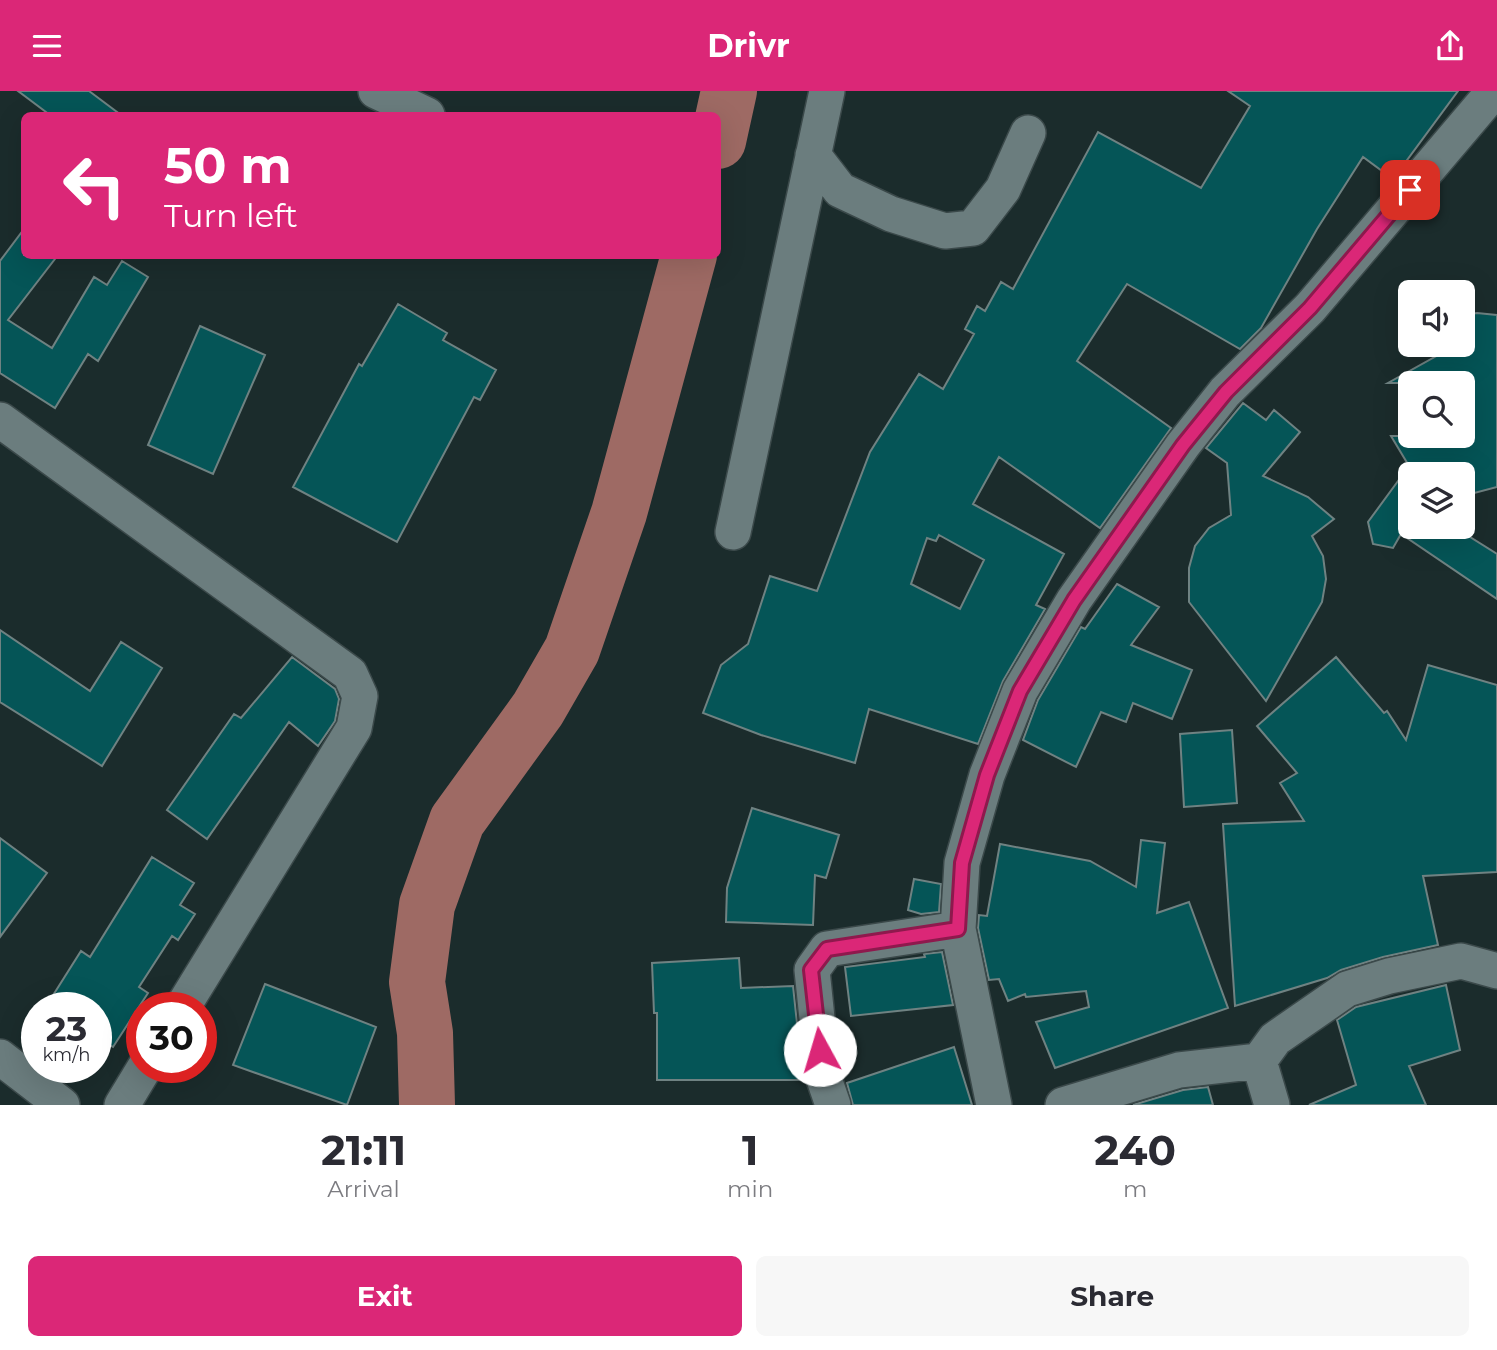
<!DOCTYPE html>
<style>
:root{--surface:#fff;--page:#f7f7f7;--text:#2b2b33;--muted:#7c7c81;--accent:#db2777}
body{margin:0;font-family:Montserrat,sans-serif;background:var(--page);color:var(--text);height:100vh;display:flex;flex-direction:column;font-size:26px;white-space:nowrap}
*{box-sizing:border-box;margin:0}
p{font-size:23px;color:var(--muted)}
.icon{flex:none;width:38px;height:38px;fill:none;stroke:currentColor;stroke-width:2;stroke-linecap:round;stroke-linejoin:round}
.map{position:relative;height:1014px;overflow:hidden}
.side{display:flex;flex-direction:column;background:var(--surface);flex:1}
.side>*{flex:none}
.hud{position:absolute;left:21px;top:21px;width:700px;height:147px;border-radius:10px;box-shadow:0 7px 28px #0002;background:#db2777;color:#fff;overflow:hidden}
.buttons{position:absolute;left:1398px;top:189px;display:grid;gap:14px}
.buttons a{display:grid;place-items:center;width:77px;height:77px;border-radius:10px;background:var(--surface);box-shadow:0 7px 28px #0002;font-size:35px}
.speed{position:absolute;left:21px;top:901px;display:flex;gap:14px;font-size:35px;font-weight:700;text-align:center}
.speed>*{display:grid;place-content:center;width:91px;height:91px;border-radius:50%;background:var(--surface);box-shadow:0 7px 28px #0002;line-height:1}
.speed small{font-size:18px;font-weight:400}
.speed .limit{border:10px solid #d22;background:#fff;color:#111}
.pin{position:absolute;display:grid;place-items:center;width:60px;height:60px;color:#fff;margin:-30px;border-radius:14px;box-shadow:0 4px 10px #0006}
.me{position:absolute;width:77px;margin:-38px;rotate:354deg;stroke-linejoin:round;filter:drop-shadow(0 0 5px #0008)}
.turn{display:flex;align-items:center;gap:24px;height:147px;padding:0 28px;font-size:32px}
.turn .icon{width:91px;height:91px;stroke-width:2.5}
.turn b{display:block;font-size:49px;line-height:60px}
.eta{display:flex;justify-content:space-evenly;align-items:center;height:119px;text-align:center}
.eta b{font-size:42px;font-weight:700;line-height:49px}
.action{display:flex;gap:14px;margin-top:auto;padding:14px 28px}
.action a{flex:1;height:80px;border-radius:10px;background:var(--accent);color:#fff;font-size:28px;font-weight:700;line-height:80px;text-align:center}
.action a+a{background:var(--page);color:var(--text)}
header{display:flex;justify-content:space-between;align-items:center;height:91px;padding:0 28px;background:var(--accent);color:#fff;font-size:32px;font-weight:700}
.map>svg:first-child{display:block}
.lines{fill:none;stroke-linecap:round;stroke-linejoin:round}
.river{stroke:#9e6a64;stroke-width:56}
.building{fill:#055557;stroke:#6f8282;stroke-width:2;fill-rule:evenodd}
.minor-casing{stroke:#3b494a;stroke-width:38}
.minor{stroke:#6b7d7e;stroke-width:35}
.route-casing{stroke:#8e194d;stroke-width:18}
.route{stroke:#db2777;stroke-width:12}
</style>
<header><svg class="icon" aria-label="menu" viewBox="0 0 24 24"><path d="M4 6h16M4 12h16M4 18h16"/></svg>Drivr<svg class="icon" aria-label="share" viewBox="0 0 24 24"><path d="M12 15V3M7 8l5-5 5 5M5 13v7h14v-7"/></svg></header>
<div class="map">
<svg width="1497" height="1014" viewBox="0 0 1497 1014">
<rect width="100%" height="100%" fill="#1b2c2c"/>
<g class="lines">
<!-- river -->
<path class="river" d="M 718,50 L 729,0
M 427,1014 L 425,942 L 417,891 L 427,814 L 457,730 L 538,618 L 572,559 L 619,422 L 689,164"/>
</g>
<!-- building -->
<path class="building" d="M 18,0 L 89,0 L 121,24 L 50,24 Z
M 1228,0 L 1458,0 L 1393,88 L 1363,66 L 1317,138 L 1261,237 L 1240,258 L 1127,193 L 1077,270 L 1171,337 L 1100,437 L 999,366 L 973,413 L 1064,463 L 1036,514 L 1045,518 L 1003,590 L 978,653 L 869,618 L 855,672 L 761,644 L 703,622 L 721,574 L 748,553 L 770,485 L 817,500 L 870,361 L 919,283 L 943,298 L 974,243 L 965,238 L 977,215 L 985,220 L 1001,191 L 1013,198 L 1098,41 L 1201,97 L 1250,15 ZM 939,444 L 984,469 L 960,518 L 911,493 L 927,447 L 936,450 Z
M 24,138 L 24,164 L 58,164 L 8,229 L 52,257 L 94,186 L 107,194 L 122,170 L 148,186 L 98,270 L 88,263 L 55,317 L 0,282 L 0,170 Z
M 398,213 L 447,242 L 443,249 L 496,279 L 480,309 L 474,306 L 397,451 L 293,396 L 359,273 L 362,275 Z
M 1477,222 L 1497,224 L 1497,396 L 1463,405 L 1463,383 L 1414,383 L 1410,377 L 1410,436 L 1454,436 L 1497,463 L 1497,508 L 1401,443 L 1393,457 L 1373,453 L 1368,431 L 1409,375 L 1391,345 L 1463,345 L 1463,292 L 1388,292 L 1442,262 L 1462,256 L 1464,224 Z
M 200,235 L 265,264 L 213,383 L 148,354 Z
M 1243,312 L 1266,329 L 1274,319 L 1300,341 L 1263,385 L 1308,406 L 1334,428 L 1312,445 L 1323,465 L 1326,488 L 1322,511 L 1266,610 L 1189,511 L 1189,477 L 1195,455 L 1209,437 L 1231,424 L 1227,372 L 1206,357 Z
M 1117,493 L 1159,516 L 1131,554 L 1192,579 L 1172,628 L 1133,612 L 1126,631 L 1101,621 L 1076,676 L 1023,649 L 1038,609 L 1081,536 L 1085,538 Z
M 0,539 L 90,600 L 121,551 L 162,577 L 102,675 L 0,611 Z
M 292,566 L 335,598 L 339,608 L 335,630 L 318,655 L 289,631 L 207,748 L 167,719 L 234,623 L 241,627 Z
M 1336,566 L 1384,622 L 1387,620 L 1406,649 L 1428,574 L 1497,594 L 1497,781 L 1423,785 L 1438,854 L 1383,866 L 1341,879 L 1327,887 L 1235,915 L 1223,733 L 1304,730 L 1280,692 L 1297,682 L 1257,635 Z
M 1232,639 L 1237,712 L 1184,716 L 1180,643 Z
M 752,717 L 839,744 L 826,787 L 815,784 L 813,834 L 726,831 L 727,797 Z
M 0,747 L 47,782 L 0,846 Z
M 1141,749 L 1165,752 L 1157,822 L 1189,811 L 1228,917 L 1055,977 L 1036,931 L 1089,916 L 1086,900 L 1026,906 L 1025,903 L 1008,910 L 999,888 L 989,889 L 978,837 L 979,824 L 987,825 L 1000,753 L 1090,770 L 1136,796 Z
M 152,766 L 194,792 L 180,814 L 195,823 L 178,849 L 172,845 L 139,896 L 148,902 L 113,956 L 96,946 L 96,917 L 45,917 L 81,860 L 90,866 Z
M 914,788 L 941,793 L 939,821 L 921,823 L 908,819 Z
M 942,861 L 953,914 L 851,925 L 845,876 L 925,866 L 924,863 Z
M 739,867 L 741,897 L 793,895 L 803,989 L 657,989 L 657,922 L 654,922 L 652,872 Z
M 265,893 L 376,936 L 347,1014 L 233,974 Z
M 1446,894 L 1460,959 L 1409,975 L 1426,1014 L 1309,1014 L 1356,994 L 1337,929 L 1356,916 Z
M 954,956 L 972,1014 L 853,1014 L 847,992 Z
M 1208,996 L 1213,1014 L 1133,1014 L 1183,999 Z"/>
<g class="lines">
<!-- minor casing -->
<g class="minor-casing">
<path id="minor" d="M 376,0 L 427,24
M 813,64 L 840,99 L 891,123 L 945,140 L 973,137 L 1003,98 L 1028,42
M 0,329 L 350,583 L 360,605 L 354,637 L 182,917
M 733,441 L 827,0
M 0,966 L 62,1014
M 1259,970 L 1272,1014
M 122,1014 L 145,976
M 833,1014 L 823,985 L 812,879 L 827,858 L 958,838
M 994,1014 L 958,838 L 962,772 L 987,684 L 1020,600 L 1074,509 L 1183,354 L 1225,301 L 1310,217 L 1494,0
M 1063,1014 L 1179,979 L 1259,970 L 1275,948 L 1347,898 L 1389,885 L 1461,870 L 1497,880"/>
</g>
<!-- minor -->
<use href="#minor" class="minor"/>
</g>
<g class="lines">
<!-- route casing -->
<g class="route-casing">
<path id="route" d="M 820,959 L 811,879 L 827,858 L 958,838 L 962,772 L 987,684 L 1020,600 L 1074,509 L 1183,354 L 1226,301 L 1310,217 L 1410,99"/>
</g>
<!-- route -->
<use href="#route" class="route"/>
</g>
</svg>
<div class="buttons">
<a><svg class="icon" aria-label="sound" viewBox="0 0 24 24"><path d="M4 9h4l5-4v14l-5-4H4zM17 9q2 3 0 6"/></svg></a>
<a><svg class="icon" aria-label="search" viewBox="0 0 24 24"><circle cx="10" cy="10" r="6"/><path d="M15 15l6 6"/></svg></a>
<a><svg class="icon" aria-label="layers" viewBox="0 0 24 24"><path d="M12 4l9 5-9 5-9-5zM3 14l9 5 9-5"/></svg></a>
</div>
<div class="speed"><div>23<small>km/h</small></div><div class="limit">30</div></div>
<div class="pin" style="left:1410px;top:99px;background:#d93025"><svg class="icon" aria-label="arrive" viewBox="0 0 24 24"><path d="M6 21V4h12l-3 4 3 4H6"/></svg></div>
<svg class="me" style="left:820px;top:959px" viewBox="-20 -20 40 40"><circle r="19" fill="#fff"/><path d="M0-13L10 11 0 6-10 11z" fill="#db2777"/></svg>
<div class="hud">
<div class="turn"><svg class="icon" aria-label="left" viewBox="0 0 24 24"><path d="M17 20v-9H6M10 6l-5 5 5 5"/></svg><div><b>50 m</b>Turn left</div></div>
</div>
</div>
<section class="side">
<div class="eta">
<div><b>21:11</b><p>Arrival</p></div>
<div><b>1</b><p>min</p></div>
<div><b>240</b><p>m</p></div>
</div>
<div class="action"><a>Exit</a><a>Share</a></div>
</section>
